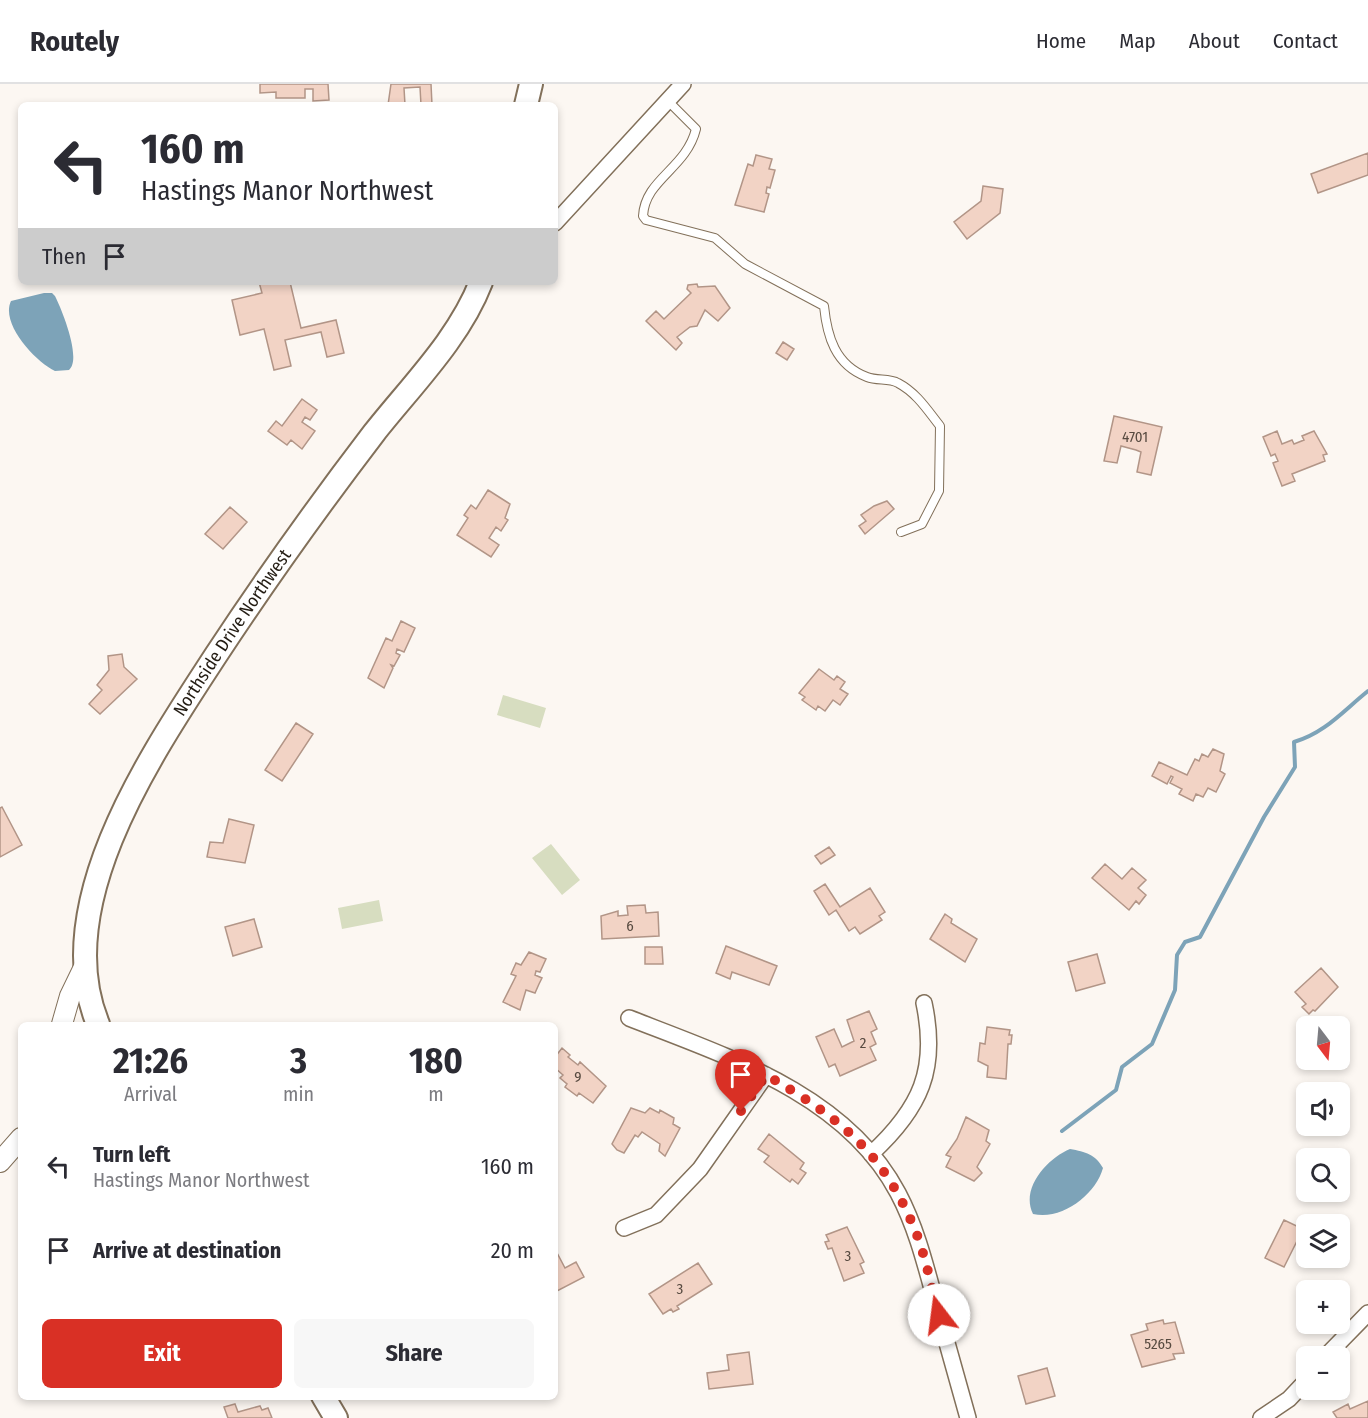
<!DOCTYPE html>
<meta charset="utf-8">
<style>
:root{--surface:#fff;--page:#f7f7f7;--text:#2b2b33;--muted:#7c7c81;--line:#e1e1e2;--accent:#d93025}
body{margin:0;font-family:"Fira Sans Condensed",sans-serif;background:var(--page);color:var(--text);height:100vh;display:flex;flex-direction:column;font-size:22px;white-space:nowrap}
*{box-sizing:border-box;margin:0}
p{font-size:20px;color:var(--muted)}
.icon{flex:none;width:33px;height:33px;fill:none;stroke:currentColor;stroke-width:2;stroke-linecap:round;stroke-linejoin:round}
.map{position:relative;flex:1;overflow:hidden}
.side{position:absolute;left:18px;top:938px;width:540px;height:378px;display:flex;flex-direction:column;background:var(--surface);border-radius:9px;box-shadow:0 3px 9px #0003}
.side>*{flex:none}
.banner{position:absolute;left:18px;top:18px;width:540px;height:183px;border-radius:9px;box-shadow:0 3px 9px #0003;background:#fff;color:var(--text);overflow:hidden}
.needle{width:39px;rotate:164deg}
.controls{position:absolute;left:1296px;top:932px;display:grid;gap:12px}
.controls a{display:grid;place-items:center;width:54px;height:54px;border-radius:9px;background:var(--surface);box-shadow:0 3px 9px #0003;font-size:30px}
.pin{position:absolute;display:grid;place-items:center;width:51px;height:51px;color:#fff;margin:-62px -26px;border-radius:50% 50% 50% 0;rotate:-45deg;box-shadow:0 0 6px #0007}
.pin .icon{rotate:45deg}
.me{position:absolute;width:66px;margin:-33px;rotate:345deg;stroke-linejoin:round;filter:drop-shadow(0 0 4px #0008)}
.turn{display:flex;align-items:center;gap:21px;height:126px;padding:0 24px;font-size:27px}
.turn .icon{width:78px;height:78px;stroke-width:2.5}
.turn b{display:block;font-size:42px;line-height:51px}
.then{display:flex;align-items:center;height:57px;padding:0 24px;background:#0003;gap:12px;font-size:22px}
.eta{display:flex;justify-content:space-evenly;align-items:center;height:102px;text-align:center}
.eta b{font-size:36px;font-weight:700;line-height:42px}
.primary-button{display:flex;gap:12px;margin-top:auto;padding:12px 24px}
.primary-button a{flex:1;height:69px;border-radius:9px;background:var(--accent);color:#fff;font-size:24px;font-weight:700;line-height:69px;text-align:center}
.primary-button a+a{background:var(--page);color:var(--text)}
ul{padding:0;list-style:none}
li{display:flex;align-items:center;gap:18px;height:84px;padding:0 24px}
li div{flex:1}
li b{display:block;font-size:22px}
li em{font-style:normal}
header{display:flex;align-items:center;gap:36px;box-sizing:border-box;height:84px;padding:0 30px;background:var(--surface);border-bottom:2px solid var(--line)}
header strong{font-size:28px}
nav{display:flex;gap:33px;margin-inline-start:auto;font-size:21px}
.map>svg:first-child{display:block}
.green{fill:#d7ddc0}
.water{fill:#7da3b8}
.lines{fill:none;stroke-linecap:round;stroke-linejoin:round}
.stream{stroke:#7da3b8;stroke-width:4}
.building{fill:#f2d3c5;stroke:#b29587;stroke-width:1.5}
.service-casing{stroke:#82705a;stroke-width:10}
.minor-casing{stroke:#82705a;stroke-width:18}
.tertiary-casing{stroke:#82705a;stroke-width:22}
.secondary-casing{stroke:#82705a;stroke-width:26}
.service{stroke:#fff;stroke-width:8}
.minor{stroke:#fff;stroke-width:15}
.tertiary{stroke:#fff;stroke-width:20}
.secondary{stroke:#fff;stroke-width:22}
.route{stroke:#d93025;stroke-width:10;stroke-dasharray:0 18}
.labels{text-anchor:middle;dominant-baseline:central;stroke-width:5;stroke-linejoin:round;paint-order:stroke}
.number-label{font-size:15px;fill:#574a40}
.street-label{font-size:18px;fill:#231c13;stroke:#fcf7f2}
</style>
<header>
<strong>Routely</strong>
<nav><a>Home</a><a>Map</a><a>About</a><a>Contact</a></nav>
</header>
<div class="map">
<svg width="1368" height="1334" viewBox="0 0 1368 1334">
<rect width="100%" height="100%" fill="#fcf7f2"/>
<!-- green -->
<path class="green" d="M 503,611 L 546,624 L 540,644 L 497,631 Z
M 551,760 L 580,796 L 562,811 L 532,774 Z
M 379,816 L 383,837 L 342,845 L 338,824 Z"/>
<!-- water -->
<path class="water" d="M 44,209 L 52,209 L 55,212 C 62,226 82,275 69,286 L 55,287 C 36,278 0,240 11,217 Z
M 1070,1065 C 1086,1068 1095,1070 1103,1084 C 1096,1110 1062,1137 1033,1130 C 1020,1104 1048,1074 1070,1065 Z"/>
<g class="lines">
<!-- stream -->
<path class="stream" d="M 1062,1047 L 1116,1006 L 1122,983 L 1152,960 L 1175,906 L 1177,871 L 1185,858 L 1200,853 L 1264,733 L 1295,683 L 1294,658 C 1325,649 1343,627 1368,607"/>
</g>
<!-- building -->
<path class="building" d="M 260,0 L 328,0 L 329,16 L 313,17 L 313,5 L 305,5 L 305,14 L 276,14 L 276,8 L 260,9 Z
M 391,0 L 431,0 L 432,21 L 421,21 L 420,3 L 404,4 L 405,21 L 388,21 Z
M 1368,69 L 1368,91 L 1318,109 L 1311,90 Z
M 756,71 L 772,75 L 769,85 L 775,86 L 770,104 L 767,103 L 766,109 L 769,110 L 764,128 L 735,121 L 748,80 L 753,82 Z
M 983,102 L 1003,105 L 1000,129 L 967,155 L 954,138 L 981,117 Z
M 259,198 L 290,198 L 301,244 L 336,236 L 344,269 L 327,273 L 321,248 L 285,256 L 291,282 L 274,286 L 264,245 L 240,251 L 232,216 L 262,209 Z
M 697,200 L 698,203 L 715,202 L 730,224 L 718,237 L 705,226 L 697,242 L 690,243 L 677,253 L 682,259 L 676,266 L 646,237 L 656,227 L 664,235 L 691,209 L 687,205 L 688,201 Z
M 783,258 L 794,265 L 787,276 L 776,269 Z
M 302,315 L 317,326 L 310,336 L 305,333 L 302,338 L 315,347 L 302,365 L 291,356 L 287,361 L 268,347 L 276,337 L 282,342 Z
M 1114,332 L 1162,343 L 1151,391 L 1137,388 L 1141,368 L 1136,366 L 1121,362 L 1117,379 L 1104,377 Z
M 1277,347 L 1282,360 L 1292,356 L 1294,360 L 1304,356 L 1302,352 L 1314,347 L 1327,370 L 1323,371 L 1325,377 L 1292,390 L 1295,397 L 1282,402 L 1273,379 L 1278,377 L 1275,370 L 1271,372 L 1263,353 Z
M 488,406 L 510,420 L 505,434 L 508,436 L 501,447 L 496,443 L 489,454 L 499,461 L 491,473 L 457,451 L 468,434 L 464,431 L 471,421 L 476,425 Z
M 887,417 L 894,425 L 865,450 L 859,442 L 866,437 L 861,431 L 874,422 Z
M 230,423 L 247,438 L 223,465 L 205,450 Z
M 401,537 L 415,544 L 404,568 L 397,565 L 396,569 L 400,571 L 394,582 L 391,581 L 393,584 L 384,604 L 368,594 L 386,554 L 392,557 Z
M 122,570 L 124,583 L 137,595 L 100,630 L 89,620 L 102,606 L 97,601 L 109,586 L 108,572 Z
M 819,585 L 834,596 L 837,592 L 845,598 L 840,605 L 848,610 L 840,621 L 833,616 L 825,627 L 818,622 L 816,626 L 802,616 L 805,613 L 799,609 Z
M 296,639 L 313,650 L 282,697 L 265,686 Z
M 1213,665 L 1224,670 L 1220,687 L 1225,690 L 1216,708 L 1208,704 L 1203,713 L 1196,710 L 1193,717 L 1179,710 L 1182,705 L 1170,699 L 1173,693 L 1171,692 L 1167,700 L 1152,692 L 1159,678 L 1187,691 L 1195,675 L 1199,677 L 1202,670 L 1208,673 Z
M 2,723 L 22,761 L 0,773 L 0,724 Z
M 229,735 L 254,741 L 245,779 L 207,773 L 210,758 L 223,759 Z
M 829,763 L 835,771 L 821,780 L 815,772 Z
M 1105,780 L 1122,795 L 1132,784 L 1146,796 L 1138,804 L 1146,811 L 1139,820 L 1136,817 L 1129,826 L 1092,794 Z
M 825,800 L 840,823 L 870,804 L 885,828 L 879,832 L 882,836 L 860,850 L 855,843 L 849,847 L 836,826 L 829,831 L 814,807 Z
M 645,821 L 646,829 L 658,828 L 659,852 L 602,855 L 601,832 L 618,827 L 618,832 L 628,831 L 627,822 Z
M 945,830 L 952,835 L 951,839 L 977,855 L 965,878 L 930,855 Z
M 254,835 L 262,863 L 233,872 L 225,843 Z
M 726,862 L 777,882 L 769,901 L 732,888 L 730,895 L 716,889 Z
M 645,863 L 662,863 L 663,880 L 645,880 Z
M 529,868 L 546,875 L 540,888 L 536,887 L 535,891 L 542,894 L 539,900 L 535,909 L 526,906 L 520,926 L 503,918 L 516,892 L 511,890 L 516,879 L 521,881 Z
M 1097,870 L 1105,899 L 1076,907 L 1068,878 Z
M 1321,884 L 1338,903 L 1315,927 L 1313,926 L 1309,930 L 1302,923 L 1306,920 L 1295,908 Z
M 869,927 L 877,945 L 871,948 L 876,960 L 870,963 L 876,976 L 840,992 L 835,980 L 829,983 L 816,953 L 834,945 L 842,963 L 854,957 L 847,936 Z
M 987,943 L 1010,946 L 1009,951 L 1012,951 L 1011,960 L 1008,960 L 1006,995 L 987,993 L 988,982 L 978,977 L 980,959 L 985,960 Z
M 562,964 L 570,971 L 568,973 L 578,981 L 580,978 L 606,1002 L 593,1019 L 579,1009 L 577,1012 L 565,1003 L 567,1000 L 560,994 L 563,991 L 555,984 L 555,973 Z
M 631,1024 L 645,1029 L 650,1024 L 659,1029 L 660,1026 L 674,1034 L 673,1040 L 680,1044 L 665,1072 L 659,1067 L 660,1060 L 642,1048 L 638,1053 L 635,1051 L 624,1069 L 617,1066 L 612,1060 Z
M 966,1033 L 989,1046 L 986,1057 L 990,1060 L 977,1083 L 982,1089 L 974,1097 L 946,1083 L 951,1073 L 946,1071 L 957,1055 Z
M 769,1050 L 804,1079 L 800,1085 L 806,1089 L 798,1100 L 792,1095 L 790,1098 L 764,1078 L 769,1072 L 758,1065 Z
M 1284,1136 L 1303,1145 L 1284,1183 L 1265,1174 Z
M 847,1143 L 864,1178 L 860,1180 L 864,1189 L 844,1197 L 832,1164 L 828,1165 L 825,1158 L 829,1157 L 826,1151 Z
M 555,1165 L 565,1184 L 576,1178 L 584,1193 L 557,1207 L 555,1203 Z
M 698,1179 L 712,1200 L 677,1222 L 679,1225 L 673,1228 L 671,1225 L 663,1230 L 649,1210 Z
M 1163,1236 L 1164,1240 L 1175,1238 L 1184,1269 L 1173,1270 L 1175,1275 L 1142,1283 L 1131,1251 L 1148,1246 L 1146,1240 Z
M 749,1268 L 753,1300 L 709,1305 L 707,1289 L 729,1286 L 727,1271 Z
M 1047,1284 L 1055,1312 L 1026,1320 L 1018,1292 Z
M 1368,1317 L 1368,1334 L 1337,1334 L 1333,1328 L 1348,1320 L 1350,1325 Z
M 235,1320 L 238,1328 L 260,1322 L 262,1326 L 268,1324 L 272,1334 L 228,1334 L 224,1323 Z"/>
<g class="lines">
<!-- service casing -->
<g class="service-casing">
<path id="service" d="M 668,17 L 696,45 C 686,85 645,95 643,132 L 646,136 L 715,154 L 745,180 L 824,222 C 827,252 835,281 867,293 C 877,297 889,294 898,299 C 917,309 928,327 940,342 L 939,407 L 922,440 L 901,448"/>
</g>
<!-- minor casing -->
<g class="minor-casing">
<path id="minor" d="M 555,139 L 683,0
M 629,934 C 726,972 846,1010 898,1109 C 916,1143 925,1179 935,1216 C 946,1255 957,1295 968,1334
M 871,1070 C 921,1024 938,985 924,919
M 624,1144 L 656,1131 L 700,1085 L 766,991
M 1326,1272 L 1368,1229
M 1261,1334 L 1289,1315 L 1306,1297"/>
</g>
<!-- tertiary casing -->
<g class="tertiary-casing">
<path id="tertiary" d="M 62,940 L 70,912 L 85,881
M 0,1078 L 21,1054"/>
</g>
<!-- secondary casing -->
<g class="secondary-casing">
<g id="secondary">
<path d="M 526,21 L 531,0"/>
<path id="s1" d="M 98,940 C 48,820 153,668 216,571 C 266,495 319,421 374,349 C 411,302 459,255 481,198"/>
<path d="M 323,1312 L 336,1334"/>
</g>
</g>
<!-- service -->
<use href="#service" class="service"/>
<!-- minor -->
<use href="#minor" class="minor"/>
<!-- tertiary -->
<use href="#tertiary" class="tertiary"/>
<!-- secondary -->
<use href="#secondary" class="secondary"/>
</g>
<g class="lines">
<!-- route -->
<path class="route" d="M 741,1027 L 766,991 C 838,1033 883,1067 915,1146 C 926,1173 931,1203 939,1231"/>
</g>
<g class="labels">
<!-- number labels -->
<g class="number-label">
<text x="1135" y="353">4701</text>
<text x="630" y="842">6</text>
<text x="863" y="959">2</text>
<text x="578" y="993">9</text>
<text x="848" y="1172">3</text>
<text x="680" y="1205">3</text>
<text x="1158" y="1260">5265</text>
</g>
<!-- street labels -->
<g class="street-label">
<text stroke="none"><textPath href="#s1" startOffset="430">Northside Drive Northwest</textPath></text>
</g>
</g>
</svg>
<div class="controls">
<a><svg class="needle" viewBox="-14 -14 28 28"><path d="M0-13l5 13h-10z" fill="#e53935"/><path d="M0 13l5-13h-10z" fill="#7c7c81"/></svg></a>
<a><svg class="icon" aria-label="sound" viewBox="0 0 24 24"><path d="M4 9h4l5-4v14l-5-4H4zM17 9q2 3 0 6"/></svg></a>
<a><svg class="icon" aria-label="search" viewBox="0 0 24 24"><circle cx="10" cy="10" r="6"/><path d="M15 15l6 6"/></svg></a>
<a><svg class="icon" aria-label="layers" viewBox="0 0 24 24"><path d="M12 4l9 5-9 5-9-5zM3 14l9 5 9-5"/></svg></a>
<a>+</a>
<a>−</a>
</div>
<div class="pin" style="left:741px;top:1027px;background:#d93025"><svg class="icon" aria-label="arrive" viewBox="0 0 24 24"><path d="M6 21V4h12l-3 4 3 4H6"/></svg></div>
<svg class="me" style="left:939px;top:1231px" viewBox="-20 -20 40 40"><circle r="19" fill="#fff"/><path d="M0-13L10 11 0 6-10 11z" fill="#d93025"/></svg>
<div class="banner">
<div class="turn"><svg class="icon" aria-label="left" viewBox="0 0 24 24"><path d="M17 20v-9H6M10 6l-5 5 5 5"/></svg><div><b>160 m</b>Hastings Manor Northwest</div></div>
<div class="then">Then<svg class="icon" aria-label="arrive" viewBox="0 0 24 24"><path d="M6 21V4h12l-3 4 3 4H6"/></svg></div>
</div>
<section class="side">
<div class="eta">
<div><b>21:26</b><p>Arrival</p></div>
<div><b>3</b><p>min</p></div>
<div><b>180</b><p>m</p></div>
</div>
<ul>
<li><svg class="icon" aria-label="left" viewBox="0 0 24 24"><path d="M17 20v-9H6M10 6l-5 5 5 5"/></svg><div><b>Turn left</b><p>Hastings Manor Northwest</p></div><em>160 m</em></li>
<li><svg class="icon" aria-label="arrive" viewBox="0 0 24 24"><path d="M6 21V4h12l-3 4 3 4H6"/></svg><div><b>Arrive at destination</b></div><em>20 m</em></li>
</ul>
<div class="primary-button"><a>Exit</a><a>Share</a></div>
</section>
</div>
